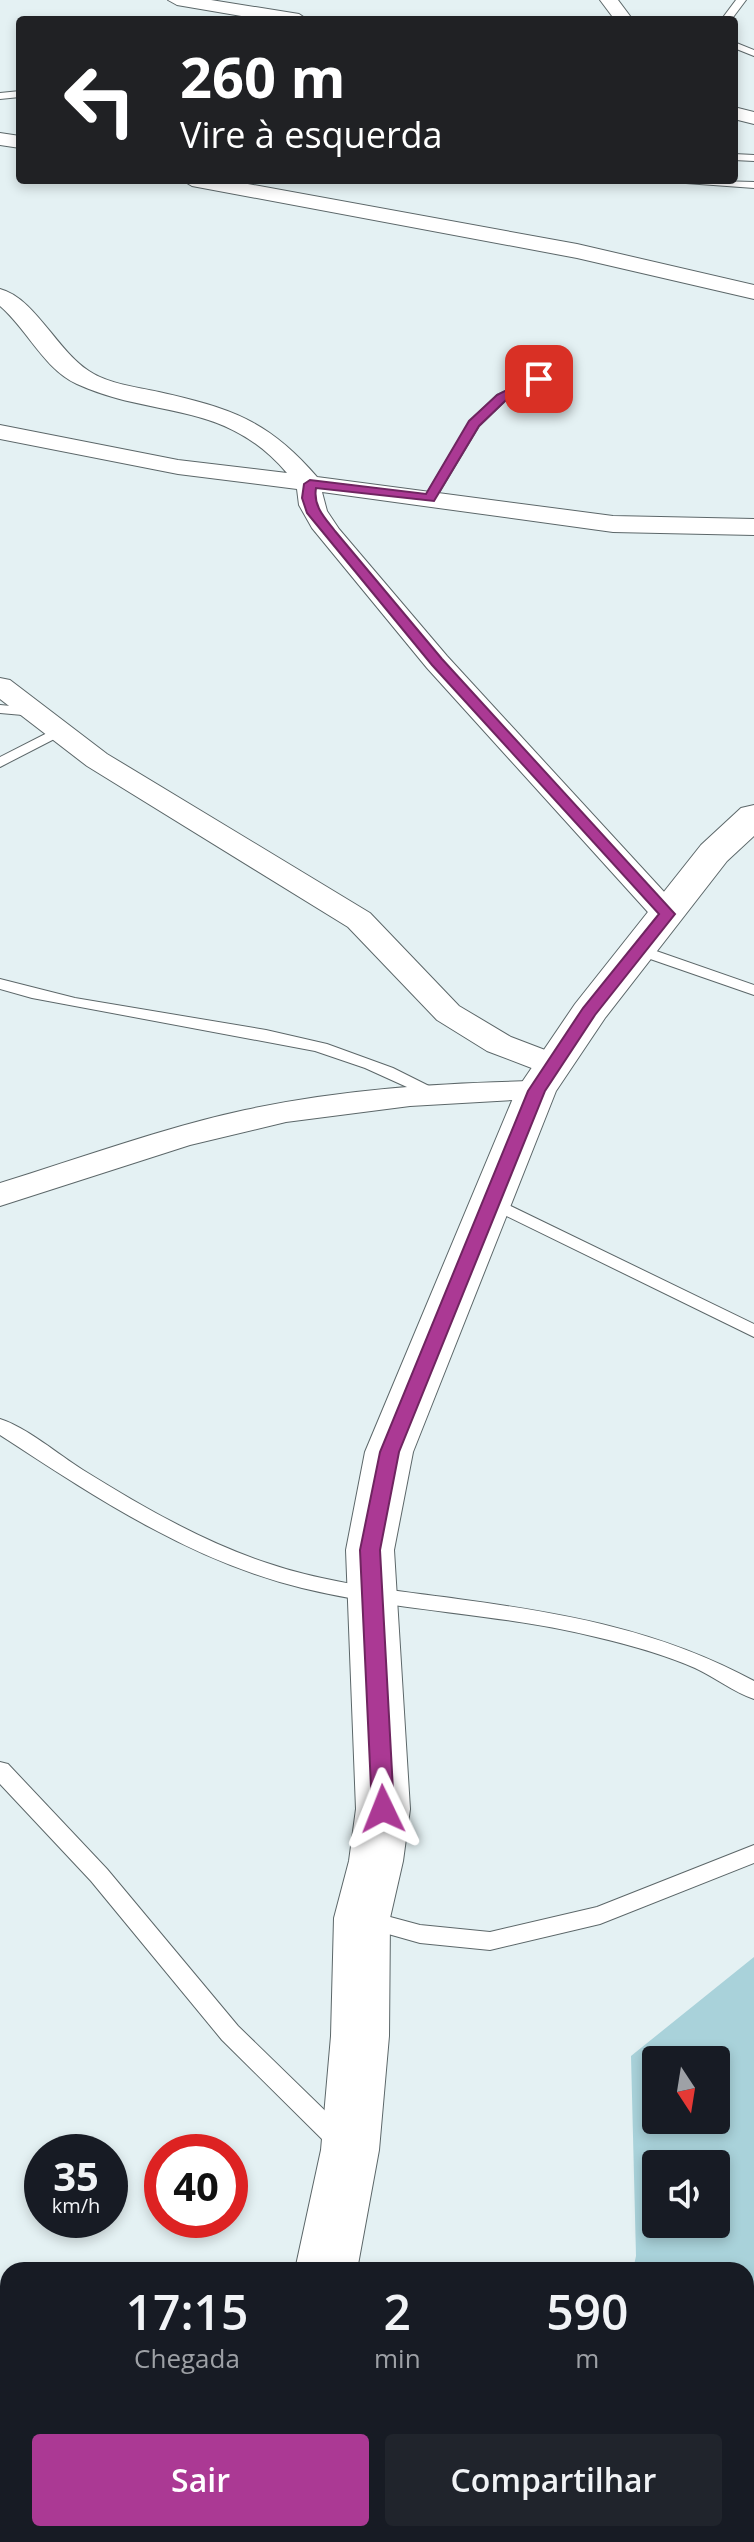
<!DOCTYPE html>
<html lang="pt">
<meta charset="utf-8">
<style>
:root{--surface:#171b24;--page:#20242c;--text:#f1f3f6;--muted:#9ea1a6;--accent:#ab3994}
body{margin:0;font-family:"Open Sans",sans-serif;background:var(--page);color:var(--text);height:100vh;display:flex;flex-direction:column;font-size:30px;white-space:nowrap}
*{box-sizing:border-box;margin:0}
p{font-size:26px;color:var(--muted)}
.icon{flex:none;width:44px;height:44px;fill:none;stroke:currentColor;stroke-width:2;stroke-linecap:round;stroke-linejoin:round}
.map{position:relative;flex:1;overflow:hidden}
.sheet{position:absolute;left:0px;top:2262px;width:754px;height:280px;display:flex;flex-direction:column;background:var(--surface);border-radius:24px 24px 0 0;box-shadow:0 4px 12px #0003}
.sheet>*{flex:none}
.hud{position:absolute;left:16px;top:16px;width:722px;height:168px;border-radius:8px;box-shadow:0 4px 12px #0003;background:#202124;color:#fff;overflow:hidden}
.needle{width:52px;rotate:168deg}
.tools{position:absolute;left:642px;top:2046px;display:grid;gap:16px}
.tools a{display:grid;place-items:center;width:88px;height:88px;border-radius:8px;background:var(--surface);box-shadow:0 4px 12px #0003;font-size:40px}
.speed{position:absolute;left:24px;top:2134px;display:flex;gap:16px;font-size:40px;font-weight:700;text-align:center}
.speed>*{display:grid;place-content:center;width:104px;height:104px;border-radius:50%;background:var(--surface);box-shadow:0 4px 12px #0003;line-height:1}
.speed small{font-size:20px;font-weight:400}
.speed .limit{border:12px solid #d22;background:#fff;color:#111}
.pin{position:absolute;display:grid;place-items:center;width:68px;height:68px;color:#fff;margin:-34px;border-radius:16px;box-shadow:0 4px 12px #0006}
.me{position:absolute;width:88px;margin:-44px;rotate:358deg;stroke-linejoin:round;filter:drop-shadow(0 0 6px #0008)}
.turn{display:flex;align-items:center;gap:28px;height:168px;padding:0 32px;font-size:36px}
.turn .icon{width:104px;height:104px;stroke-width:2.5}
.turn b{display:block;font-size:56px;line-height:68px}
.eta{display:flex;justify-content:space-evenly;align-items:center;height:136px;text-align:center}
.eta b{font-size:48px;font-weight:600;line-height:56px}
.cta{display:flex;gap:16px;margin-top:auto;padding:16px 32px}
.cta a{flex:1;height:92px;border-radius:8px;background:var(--accent);color:#fff;font-size:32px;font-weight:600;line-height:92px;text-align:center}
.cta a+a{background:var(--page);color:var(--text)}
.map>svg:first-child{display:block}
.water{fill:#a9d2da;fill-rule:evenodd}
.lines{fill:none;stroke-linecap:round;stroke-linejoin:round}
.service-casing{stroke:#5c6769;stroke-width:2}
.minor-casing{stroke:#5c6769;stroke-width:2}
.tertiary-casing{stroke:#5c6769;stroke-width:2}
.service{fill:#fff;fill-rule:evenodd}
.minor{fill:#fff;fill-rule:evenodd}
.tertiary{fill:#fff;fill-rule:evenodd}
.route{fill:#ab3994;stroke:#6f2560;stroke-width:2}
</style>
<div class="map">
<svg width="754" height="2542" viewBox="0 0 754 2542">
<rect width="100%" height="100%" fill="#e4f1f3"/>
<!-- water -->
<path class="water" d="M 754,1957 L 754,2542 L 523,2542 L 528,2534 L 746,2534 L 746,2270 L 633,2270 L 636,2256 L 631,2056 ZM 656,2060 L 716,2060 L 716,2120 L 656,2120 ZM 656,2164 L 716,2164 L 716,2224 L 656,2224 Z"/>
<g class="lines">
<!-- service casing -->
<g class="service-casing">
<path id="service" d="M 736,0 L 746,0 L 731,20 L 721,20 Z
M 734,42 L 754,50 L 754,56 L 734,48 Z
M 20,91 L 20,97 L 0,99 L 0,93 Z
M 734,154 L 754,155 L 754,161 L 734,160 Z
M 681,180 L 754,182 L 754,188 L 686,183 Z
M 535,377 L 545,379 L 505,401 L 479,426 L 434,501 L 426,501 L 424,498 L 470,421 L 497,395 Z
M 0,705 L 34,708 L 41,712 L 34,716 L 0,713 Z
M 59,727 L 64,728 L 64,734 L 0,767 L 0,757 Z
M 639,945 L 754,985 L 754,995 L 633,953 L 631,950 Z
M 0,979 L 75,998 L 266,1030 L 327,1044 L 393,1068 L 443,1093 L 435,1098 L 429,1097 L 365,1068 L 315,1051 L 32,998 L 0,989 Z
M 490,1196 L 754,1324 L 754,1337 L 484,1205 L 481,1201 Z
M 0,1419 C 26,1427 59,1455 83,1470 C 141,1506 201,1541 267,1563 C 328,1584 394,1590 458,1599 C 563,1613 660,1630 754,1681 L 754,1699 C 733,1692 715,1677 695,1668 C 663,1654 630,1645 596,1637 C 500,1613 399,1612 302,1588 C 191,1561 95,1497 0,1435 Z
M 0,1762 L 8,1764 L 107,1869 L 238,2026 L 348,2133 L 351,2140 L 348,2147 L 339,2150 L 330,2147 L 222,2040 L 91,1881 L 0,1784 Z
M 754,1845 L 754,1863 L 600,1924 L 490,1950 L 420,1943 L 360,1926 L 357,1920 L 360,1914 L 368,1911 L 420,1925 L 490,1932 L 597,1907 Z"/>
</g>
<!-- minor casing -->
<g class="minor-casing">
<path id="minor" d="M 168,0 L 211,0 L 299,14 L 308,20 L 265,20 L 177,5 Z
M 600,0 L 618,0 L 633,20 L 615,20 Z
M 734,107 L 754,112 L 754,124 L 734,119 Z
M 0,133 L 20,136 L 20,148 L 0,145 Z
M 182,180 L 226,180 L 577,244 L 754,285 L 754,299 L 577,258 L 192,186 Z
M 0,289 C 35,298 57,351 89,371 C 108,384 137,387 159,392 C 230,408 268,420 317,477 L 613,516 L 754,519 L 754,535 L 613,532 L 322,492 L 327,511 L 339,529 L 447,656 L 678,907 L 683,914 L 678,921 L 667,923 L 656,921 L 427,668 L 312,528 L 299,505 L 297,489 L 178,474 L 0,439 L 0,425 L 178,460 L 287,473 C 224,399 153,419 77,384 C 44,369 27,329 0,306 Z
M 0,678 L 10,680 L 107,754 L 370,913 L 459,1006 L 511,1037 L 566,1058 L 571,1065 L 566,1072 L 554,1075 L 542,1072 L 487,1051 L 437,1020 L 348,927 L 87,766 L 0,699 Z
M 536,1081 L 548,1084 L 553,1091 L 548,1098 L 410,1106 L 286,1122 L 190,1145 L 0,1206 L 0,1183 C 81,1158 162,1128 245,1110 C 341,1089 438,1083 536,1081 Z"/>
</g>
<!-- tertiary casing -->
<g class="tertiary-casing">
<path id="tertiary" d="M 754,805 L 754,836 L 727,861 L 605,1018 L 556,1091 L 413,1452 L 394,1550 L 410,1809 L 403,1861 L 390,1918 L 389,2036 L 379,2150 L 357,2270 L 295,2270 L 321,2150 L 331,2036 L 334,1918 L 349,1861 L 356,1809 L 346,1550 L 365,1452 L 516,1091 L 575,1004 L 701,845 L 741,808 Z
M 223,2534 L 289,2534 L 287,2542 L 221,2542 Z"/>
</g>
<!-- service -->
<use href="#service" class="service"/>
<!-- minor -->
<use href="#minor" class="minor"/>
<!-- tertiary -->
<use href="#tertiary" class="tertiary"/>
</g>
<!-- route -->
<path class="route" d="M 535,376 L 545,379 L 506,400 L 479,426 L 434,501 L 316,488 C 313,506 324,517 335,531 L 442,659 L 675,914 L 595,1015 L 545,1091 L 399,1452 L 380,1550 L 394,1809 L 391,1815 L 383,1817 L 375,1815 L 372,1809 L 360,1550 L 380,1452 L 528,1091 L 583,1008 L 659,914 L 432,665 L 326,536 L 307,513 L 302,498 L 304,484 L 310,480 L 426,494 L 469,421 L 497,395 Z"/>
</svg>
<div class="tools">
<a><svg class="needle" viewBox="-14 -14 28 28"><path d="M0-13l5 13h-10z" fill="#e53935"/><path d="M0 13l5-13h-10z" fill="#9ea1a6"/></svg></a>
<a><svg class="icon" aria-label="sound" viewBox="0 0 24 24"><path d="M4 9h4l5-4v14l-5-4H4zM17 9q2 3 0 6"/></svg></a>
</div>
<div class="speed"><div>35<small>km/h</small></div><div class="limit">40</div></div>
<div class="pin" style="left:539px;top:379px;background:#d93025"><svg class="icon" aria-label="arrive" viewBox="0 0 24 24"><path d="M6 21V4h12l-3 4 3 4H6"/></svg></div>
<svg class="me" style="left:383px;top:1809px" viewBox="-20 -20 40 40"><path d="M0-17L14 15 0 8-14 15z" fill="#ab3994" stroke="#fff" stroke-width="4"/></svg>
<div class="hud">
<div class="turn"><svg class="icon" aria-label="left" viewBox="0 0 24 24"><path d="M17 20v-9H6M10 6l-5 5 5 5"/></svg><div><b>260 m</b>Vire à esquerda</div></div>
</div>
<section class="sheet">
<div class="eta">
<div><b>17:15</b><p>Chegada</p></div>
<div><b>2</b><p>min</p></div>
<div><b>590</b><p>m</p></div>
</div>
<div class="cta"><a>Sair</a><a>Compartilhar</a></div>
</section>
</div>
